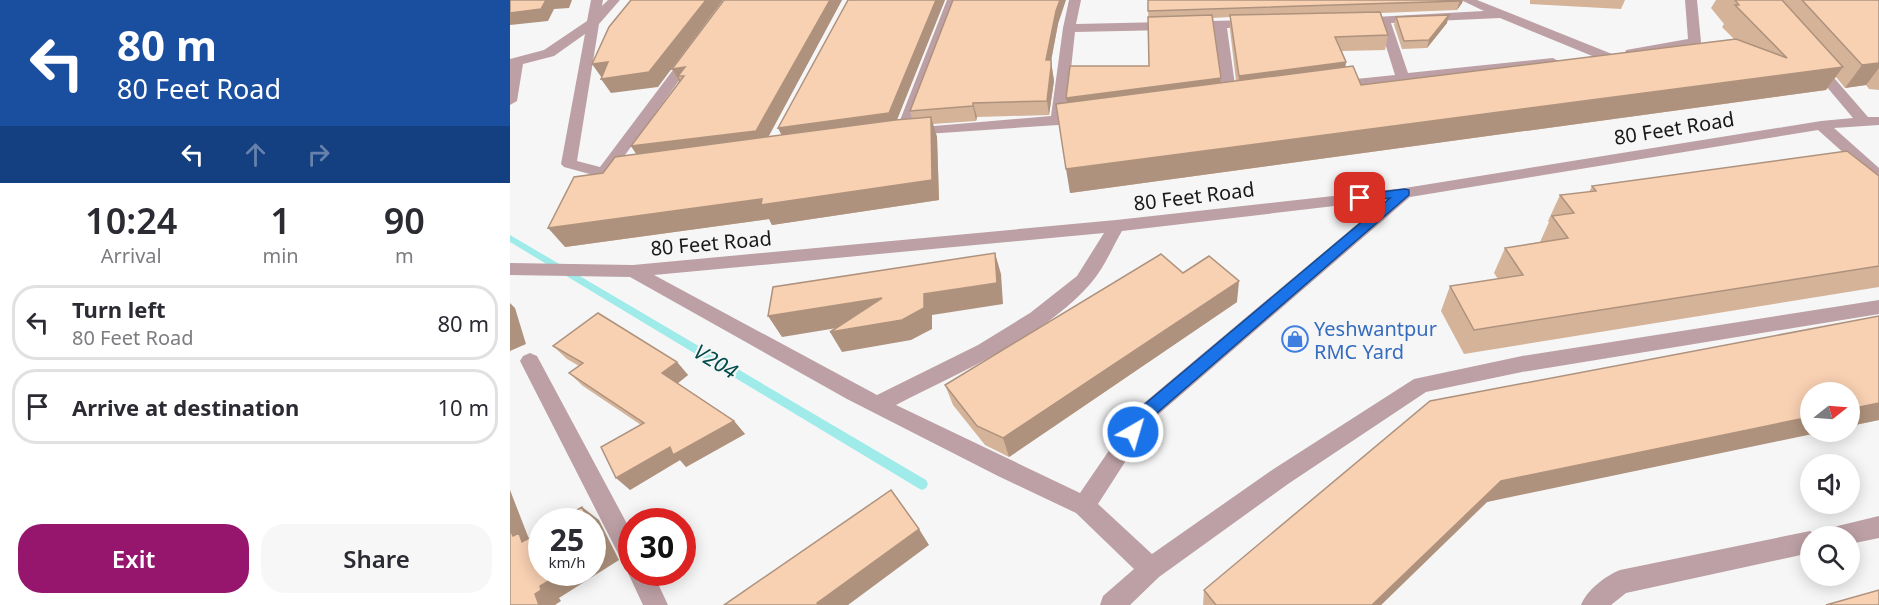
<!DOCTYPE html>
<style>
:root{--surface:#fff;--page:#f7f7f7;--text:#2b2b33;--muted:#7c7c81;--line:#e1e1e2;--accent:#96156d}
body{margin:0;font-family:"Noto Sans",sans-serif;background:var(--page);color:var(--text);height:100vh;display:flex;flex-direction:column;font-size:22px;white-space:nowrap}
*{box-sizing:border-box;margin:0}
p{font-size:20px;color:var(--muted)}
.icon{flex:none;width:33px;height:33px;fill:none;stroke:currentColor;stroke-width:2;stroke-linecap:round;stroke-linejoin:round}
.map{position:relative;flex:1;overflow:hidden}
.drawer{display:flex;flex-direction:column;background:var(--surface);width:510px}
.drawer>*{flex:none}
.hud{background:#1a4fa0;color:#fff;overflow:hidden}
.needle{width:39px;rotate:73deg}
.tools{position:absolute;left:1290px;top:382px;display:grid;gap:12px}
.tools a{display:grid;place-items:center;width:60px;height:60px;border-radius:50%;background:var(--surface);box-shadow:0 3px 15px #0003;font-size:30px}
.speed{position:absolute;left:18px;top:508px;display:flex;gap:12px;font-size:30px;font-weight:700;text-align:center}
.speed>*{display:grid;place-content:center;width:78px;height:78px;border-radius:50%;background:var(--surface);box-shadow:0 3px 15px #0003;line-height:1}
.speed small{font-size:15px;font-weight:400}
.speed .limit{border:9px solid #d22;background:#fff;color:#111}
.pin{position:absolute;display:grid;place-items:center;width:51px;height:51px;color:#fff;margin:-26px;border-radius:12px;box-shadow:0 3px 9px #0006}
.me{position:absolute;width:66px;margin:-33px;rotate:38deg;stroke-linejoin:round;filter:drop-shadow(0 0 4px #0008)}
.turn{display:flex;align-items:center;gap:21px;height:126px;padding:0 18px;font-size:27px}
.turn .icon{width:78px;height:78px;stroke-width:2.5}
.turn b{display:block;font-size:42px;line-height:51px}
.lanes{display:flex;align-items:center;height:57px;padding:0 18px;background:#0003;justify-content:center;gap:30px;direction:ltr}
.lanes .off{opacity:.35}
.eta{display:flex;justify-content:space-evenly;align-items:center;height:102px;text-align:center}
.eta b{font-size:36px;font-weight:600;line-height:42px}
.primary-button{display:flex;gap:12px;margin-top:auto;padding:12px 18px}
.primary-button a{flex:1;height:69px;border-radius:24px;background:var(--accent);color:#fff;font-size:24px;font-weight:600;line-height:69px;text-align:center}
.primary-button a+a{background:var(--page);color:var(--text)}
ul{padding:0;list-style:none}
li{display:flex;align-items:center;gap:18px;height:75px;margin:0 12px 9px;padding:0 6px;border:3px solid var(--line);border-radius:24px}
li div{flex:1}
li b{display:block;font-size:22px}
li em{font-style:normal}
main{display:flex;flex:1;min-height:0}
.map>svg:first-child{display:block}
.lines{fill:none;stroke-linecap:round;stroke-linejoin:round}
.stream{fill:#9eebea;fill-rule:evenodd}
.minor{fill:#bca0a5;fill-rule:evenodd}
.wall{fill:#d5b399;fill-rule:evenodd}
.shaded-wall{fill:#ae927d}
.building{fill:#f8d0b2;stroke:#ae927d;stroke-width:1.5}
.route{fill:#1a73e8;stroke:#114b97;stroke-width:1.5}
.labels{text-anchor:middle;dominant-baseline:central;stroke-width:4.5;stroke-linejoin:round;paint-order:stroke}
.street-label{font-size:20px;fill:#19191a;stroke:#f6f6f7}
.shop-label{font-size:20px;fill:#366cbe;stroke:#f6f6f7;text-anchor:start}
.water-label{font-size:21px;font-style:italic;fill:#004a4a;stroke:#f6f6f7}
</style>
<main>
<section class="drawer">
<div class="hud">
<div class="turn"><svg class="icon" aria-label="left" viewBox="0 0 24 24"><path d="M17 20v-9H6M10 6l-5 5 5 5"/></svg><div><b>80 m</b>80 Feet Road</div></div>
<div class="lanes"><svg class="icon" aria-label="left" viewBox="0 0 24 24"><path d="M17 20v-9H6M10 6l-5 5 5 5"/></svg><svg class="icon off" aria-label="ahead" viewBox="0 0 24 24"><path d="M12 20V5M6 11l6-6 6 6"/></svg><svg class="icon off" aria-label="right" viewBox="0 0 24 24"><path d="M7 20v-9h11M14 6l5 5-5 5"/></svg></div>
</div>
<div class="eta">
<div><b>10:24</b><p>Arrival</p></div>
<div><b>1</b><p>min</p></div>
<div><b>90</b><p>m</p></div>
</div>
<ul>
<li><svg class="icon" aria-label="left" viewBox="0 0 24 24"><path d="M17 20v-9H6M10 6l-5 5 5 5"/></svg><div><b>Turn left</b><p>80 Feet Road</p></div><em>80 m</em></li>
<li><svg class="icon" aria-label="arrive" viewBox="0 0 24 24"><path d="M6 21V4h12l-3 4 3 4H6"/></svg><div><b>Arrive at destination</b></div><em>10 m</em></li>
</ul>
<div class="primary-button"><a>Exit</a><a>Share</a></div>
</section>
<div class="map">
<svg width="1369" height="605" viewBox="0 0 1369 605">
<rect width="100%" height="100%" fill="#f6f6f7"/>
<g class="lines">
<!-- stream -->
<path class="stream" d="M 0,235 L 416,480 L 418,484 L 416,488 L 412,490 L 408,488 L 0,242 Z"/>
<!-- minor -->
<path class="minor" d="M 81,0 L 93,0 L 92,6 L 98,0 L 110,0 L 89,24 L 67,161 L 90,167 L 175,54 L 180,53 L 186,57 L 107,166 L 122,166 L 125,169 L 122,172 L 94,178 L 54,167 L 51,164 L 75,34 L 44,56 L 13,64 L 7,101 L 0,105 L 0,59 L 34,50 L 77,21 Z
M 437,0 L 449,0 L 401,128 L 541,116 L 553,28 L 559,0 L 571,0 L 566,24 L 744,20 L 750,24 L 744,28 L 717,28 L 727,99 L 725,102 L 720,103 L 713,99 L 704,29 L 565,32 L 556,115 L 578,115 L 580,118 L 578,121 L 548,125 L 387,136 L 385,133 Z
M 951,0 L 967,0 L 1102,54 L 1103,57 L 1102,60 L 1092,60 L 990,18 L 881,23 L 898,73 L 1043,58 L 1050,62 L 1043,66 L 826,89 L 819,85 L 826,81 L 885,75 L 869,24 L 846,24 L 846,18 L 974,11 Z
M 1175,0 L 1187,0 L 1191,42 L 1189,45 L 1121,57 L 1116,56 L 1115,53 L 1116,50 L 1178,39 Z
M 1307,63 L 1312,64 L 1358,117 L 1369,117 L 1369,125 L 1324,128 L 1369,168 L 1369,181 L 1364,180 L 1308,130 L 900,197 L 642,420 L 588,504 L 642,554 L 762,470 L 904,379 L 1012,356 L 1369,300 L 1369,314 L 1012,372 L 916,392 L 778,484 L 649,577 L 620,605 L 590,605 L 593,596 L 624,569 L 566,513 L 488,476 L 337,399 L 120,277 L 0,275 L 0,263 L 123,265 L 606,220 L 895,188 L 1311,121 L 1343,118 L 1300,67 ZM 876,200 L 628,408 L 570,493 L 386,405 C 448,373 536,336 581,283 C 594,268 602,248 612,231 ZM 594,233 L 567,276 L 520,313 L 468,345 L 367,395 L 144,275 Z
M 20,353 L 27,356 L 122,533 L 122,573 L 143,573 L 158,605 L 133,605 L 118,573 L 120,568 L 114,565 L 10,361 L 13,356 Z
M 1369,516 L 1369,538 L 1340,544 L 1340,537 L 1312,537 L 1315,529 Z
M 1300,531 L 1309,537 L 1300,537 L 1300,553 L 1116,593 L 1101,605 L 1071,605 C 1077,590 1095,576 1110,570 Z"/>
</g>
<!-- wall -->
<path class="wall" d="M 214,0 L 332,0 L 258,137 L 272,135 L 435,0 L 387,120 L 402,119 L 400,111 L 548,24 L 541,61 L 544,81 L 539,115 L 467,117 L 466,121 L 423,124 L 427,137 L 429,200 L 262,225 L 259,219 L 55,247 L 93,173 L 127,155 L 121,146 L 169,82 L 162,69 Z
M 638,0 L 953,0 L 952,3 L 947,10 L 871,13 L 878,35 L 875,50 L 832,51 L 836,62 L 835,67 L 851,85 L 1224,39 L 1212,27 L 1214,24 L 1201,8 L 1206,0 L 1369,0 L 1369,90 L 1359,89 L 1356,85 L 1335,88 L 1326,77 L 1316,90 L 560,193 L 557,102 L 639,66 ZM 720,17 L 720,30 L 726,81 L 711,83 L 711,78 L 703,18 Z
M 1020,0 L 1115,0 L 1111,9 L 1020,4 Z
M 886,17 L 937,23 L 917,48 L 892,49 L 884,25 Z
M 1369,176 L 1369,287 L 954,354 L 931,311 L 940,286 L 988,279 L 984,273 L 995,248 L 1030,242 L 1039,222 L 1038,221 L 1050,195 L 1079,192 L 1082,186 Z
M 673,273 L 727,302 L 499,457 L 475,445 L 443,405 L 435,385 Z
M 1369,316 L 1369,420 L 1340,426 L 1340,393 L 977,502 L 871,605 L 693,605 L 694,590 Z
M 43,346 L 167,362 L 178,375 L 167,384 L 224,421 L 235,434 L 176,467 L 170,460 L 120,490 L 131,425 L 73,386 L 59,373 L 69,366 L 57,359 Z"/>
<!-- shaded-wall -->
<path class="shaded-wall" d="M 36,0 L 62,0 L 59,8 L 44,9 L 38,21 L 0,25 L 0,13 Z
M 196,0 L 213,0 L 148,87 L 101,93 L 91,79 Z
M 320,0 L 332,0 L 254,145 L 131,161 L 121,146 Z
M 426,0 L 435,0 L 384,127 L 275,142 L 268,128 Z
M 550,0 L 556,0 L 548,24 L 541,61 L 544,81 L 539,115 L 537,101 L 536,60 L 546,11 Z
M 950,0 L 953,0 L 952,3 L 947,10 Z
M 939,15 L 937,23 L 917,48 L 919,40 Z
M 98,62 L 92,78 L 82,64 Z
M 836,62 L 834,77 L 728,91 L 729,76 Z
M 1369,63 L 1369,68 L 1356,85 L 1335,88 L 1352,65 Z
M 175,67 L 168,76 L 172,83 L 170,83 L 162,69 Z
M 1333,67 L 1316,90 L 560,193 L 556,169 Z
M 711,78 L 710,93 L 559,113 L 556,98 Z
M 463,103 L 467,117 L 466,121 L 463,106 Z
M 421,117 L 427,137 L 429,200 L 262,225 L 259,219 L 55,247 L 38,228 Z
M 485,253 L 491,274 L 493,304 L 422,315 L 422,329 L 401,340 L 332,352 L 320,332 L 414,294 Z
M 729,281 L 727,302 L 499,457 L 493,438 Z
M 372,298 L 382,319 L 272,337 L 258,316 Z
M 0,303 L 5,308 L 16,344 L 0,351 Z
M 167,362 L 178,375 L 164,386 L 152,373 Z
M 1369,403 L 1369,420 L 1340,426 L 1340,409 Z
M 1300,417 L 1300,432 L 1312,432 L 977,502 L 871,605 L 862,605 L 991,481 Z
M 224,421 L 235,434 L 176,467 L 170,460 L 120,490 L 106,478 L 160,447 Z
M 0,490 L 19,539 L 31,554 L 3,536 L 0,529 Z
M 72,507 L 89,520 L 109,560 L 49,598 L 51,601 L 45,605 L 29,605 L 25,594 L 30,586 L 52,573 L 82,573 L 82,522 L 79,522 Z
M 409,529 L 419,545 L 338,605 L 309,605 L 307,603 Z"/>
<!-- building -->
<path class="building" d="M 0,0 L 36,0 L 31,9 L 0,13 Z
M 121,0 L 196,0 L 139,72 L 91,79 L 98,62 L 82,64 L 99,27 Z
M 214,0 L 320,0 L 246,131 L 121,146 L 174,76 L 168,76 L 175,67 L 162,69 Z
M 338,0 L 426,0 L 379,113 L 268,128 Z
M 443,0 L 550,0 L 546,11 L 536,60 L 541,60 L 541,67 L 537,101 L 463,103 L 463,106 L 400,111 Z
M 638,0 L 950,0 L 950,1 L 638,11 Z
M 1225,0 L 1272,0 L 1333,67 L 556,169 L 546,104 L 843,66 L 851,85 L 1226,39 L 1277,58 L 1225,5 L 1229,5 Z
M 1292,0 L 1369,0 L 1369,63 L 1352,65 Z
M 870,12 L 878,35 L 825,37 L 836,62 L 729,76 L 720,15 Z
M 702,15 L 711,78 L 556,98 L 560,66 L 639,66 L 638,17 Z
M 939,15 L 919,40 L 894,41 L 886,17 Z
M 421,117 L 422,180 L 251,205 L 252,199 L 38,228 L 64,177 L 93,173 L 105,157 L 385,120 Z
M 1337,151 L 1369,176 L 1369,266 L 964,330 L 940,286 L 1013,275 L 995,248 L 1058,238 L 1042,216 L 1064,213 L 1050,195 L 1086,191 L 1082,186 Z
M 485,253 L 487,283 L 414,294 L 414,308 L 392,320 L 320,332 L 372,298 L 258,316 L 263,287 Z
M 651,254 L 673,273 L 699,256 L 729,281 L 493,438 L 467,426 L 435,385 Z
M 88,313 L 167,362 L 152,373 L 224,421 L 163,455 L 160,447 L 106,478 L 91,447 L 134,423 L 59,373 L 73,363 L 43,346 Z
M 1369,316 L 1369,403 L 1340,409 L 1340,393 L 1300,393 L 1300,417 L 991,481 L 862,605 L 706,605 L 694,590 L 920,401 Z
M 381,490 L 409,529 L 307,603 L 309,605 L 214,605 Z
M 72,507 L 79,522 L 46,522 Z
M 0,529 L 3,536 L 9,533 L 12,542 L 32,531 L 32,573 L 52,573 L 30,586 L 31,590 L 25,594 L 29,605 L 0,605 Z
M 82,529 L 92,548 L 82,554 Z
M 1369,590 L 1369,605 L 1316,605 Z"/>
<!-- route -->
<path class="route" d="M 895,189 L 899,190 L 899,195 L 640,419 C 634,428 630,442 617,437 L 615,432 L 629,409 L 880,198 L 850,202 L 846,201 L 846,195 Z"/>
<!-- icons -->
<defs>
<g id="shop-ring" transform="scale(1.35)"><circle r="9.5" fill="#f6f6f7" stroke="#3f7fe0" stroke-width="1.5"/><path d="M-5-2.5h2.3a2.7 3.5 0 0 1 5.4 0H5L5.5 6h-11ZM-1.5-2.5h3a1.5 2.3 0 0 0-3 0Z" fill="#3f7fe0"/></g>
</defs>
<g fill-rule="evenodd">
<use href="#shop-ring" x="785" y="339"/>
</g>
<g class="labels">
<!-- street labels -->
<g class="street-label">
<text transform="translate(1164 128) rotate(-9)">80 Feet Road</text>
<text transform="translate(684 196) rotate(-7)">80 Feet Road</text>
<text transform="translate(201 243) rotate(-5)">80 Feet Road</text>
</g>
<!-- shop labels -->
<g class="shop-label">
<text x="804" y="328">Yeshwantpur<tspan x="804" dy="23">RMC Yard</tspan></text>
</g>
<!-- water labels -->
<g class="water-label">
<text transform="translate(206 361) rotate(31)">V204</text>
</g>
</g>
</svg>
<div class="tools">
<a><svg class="needle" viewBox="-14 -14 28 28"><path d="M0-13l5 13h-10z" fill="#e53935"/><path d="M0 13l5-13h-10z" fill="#7c7c81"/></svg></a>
<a><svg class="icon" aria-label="sound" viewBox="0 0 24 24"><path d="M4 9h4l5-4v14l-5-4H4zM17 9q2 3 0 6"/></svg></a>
<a><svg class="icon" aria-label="search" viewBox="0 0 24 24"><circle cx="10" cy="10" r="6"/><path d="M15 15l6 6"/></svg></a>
</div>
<div class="speed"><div>25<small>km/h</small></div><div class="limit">30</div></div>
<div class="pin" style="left:850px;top:198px;background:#d93025"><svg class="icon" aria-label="arrive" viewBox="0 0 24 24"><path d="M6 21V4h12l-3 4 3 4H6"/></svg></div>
<svg class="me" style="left:623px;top:432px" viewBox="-20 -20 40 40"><circle r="17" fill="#1a73e8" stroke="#fff" stroke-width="3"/><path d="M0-11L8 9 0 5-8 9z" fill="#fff"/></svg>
</div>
</main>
